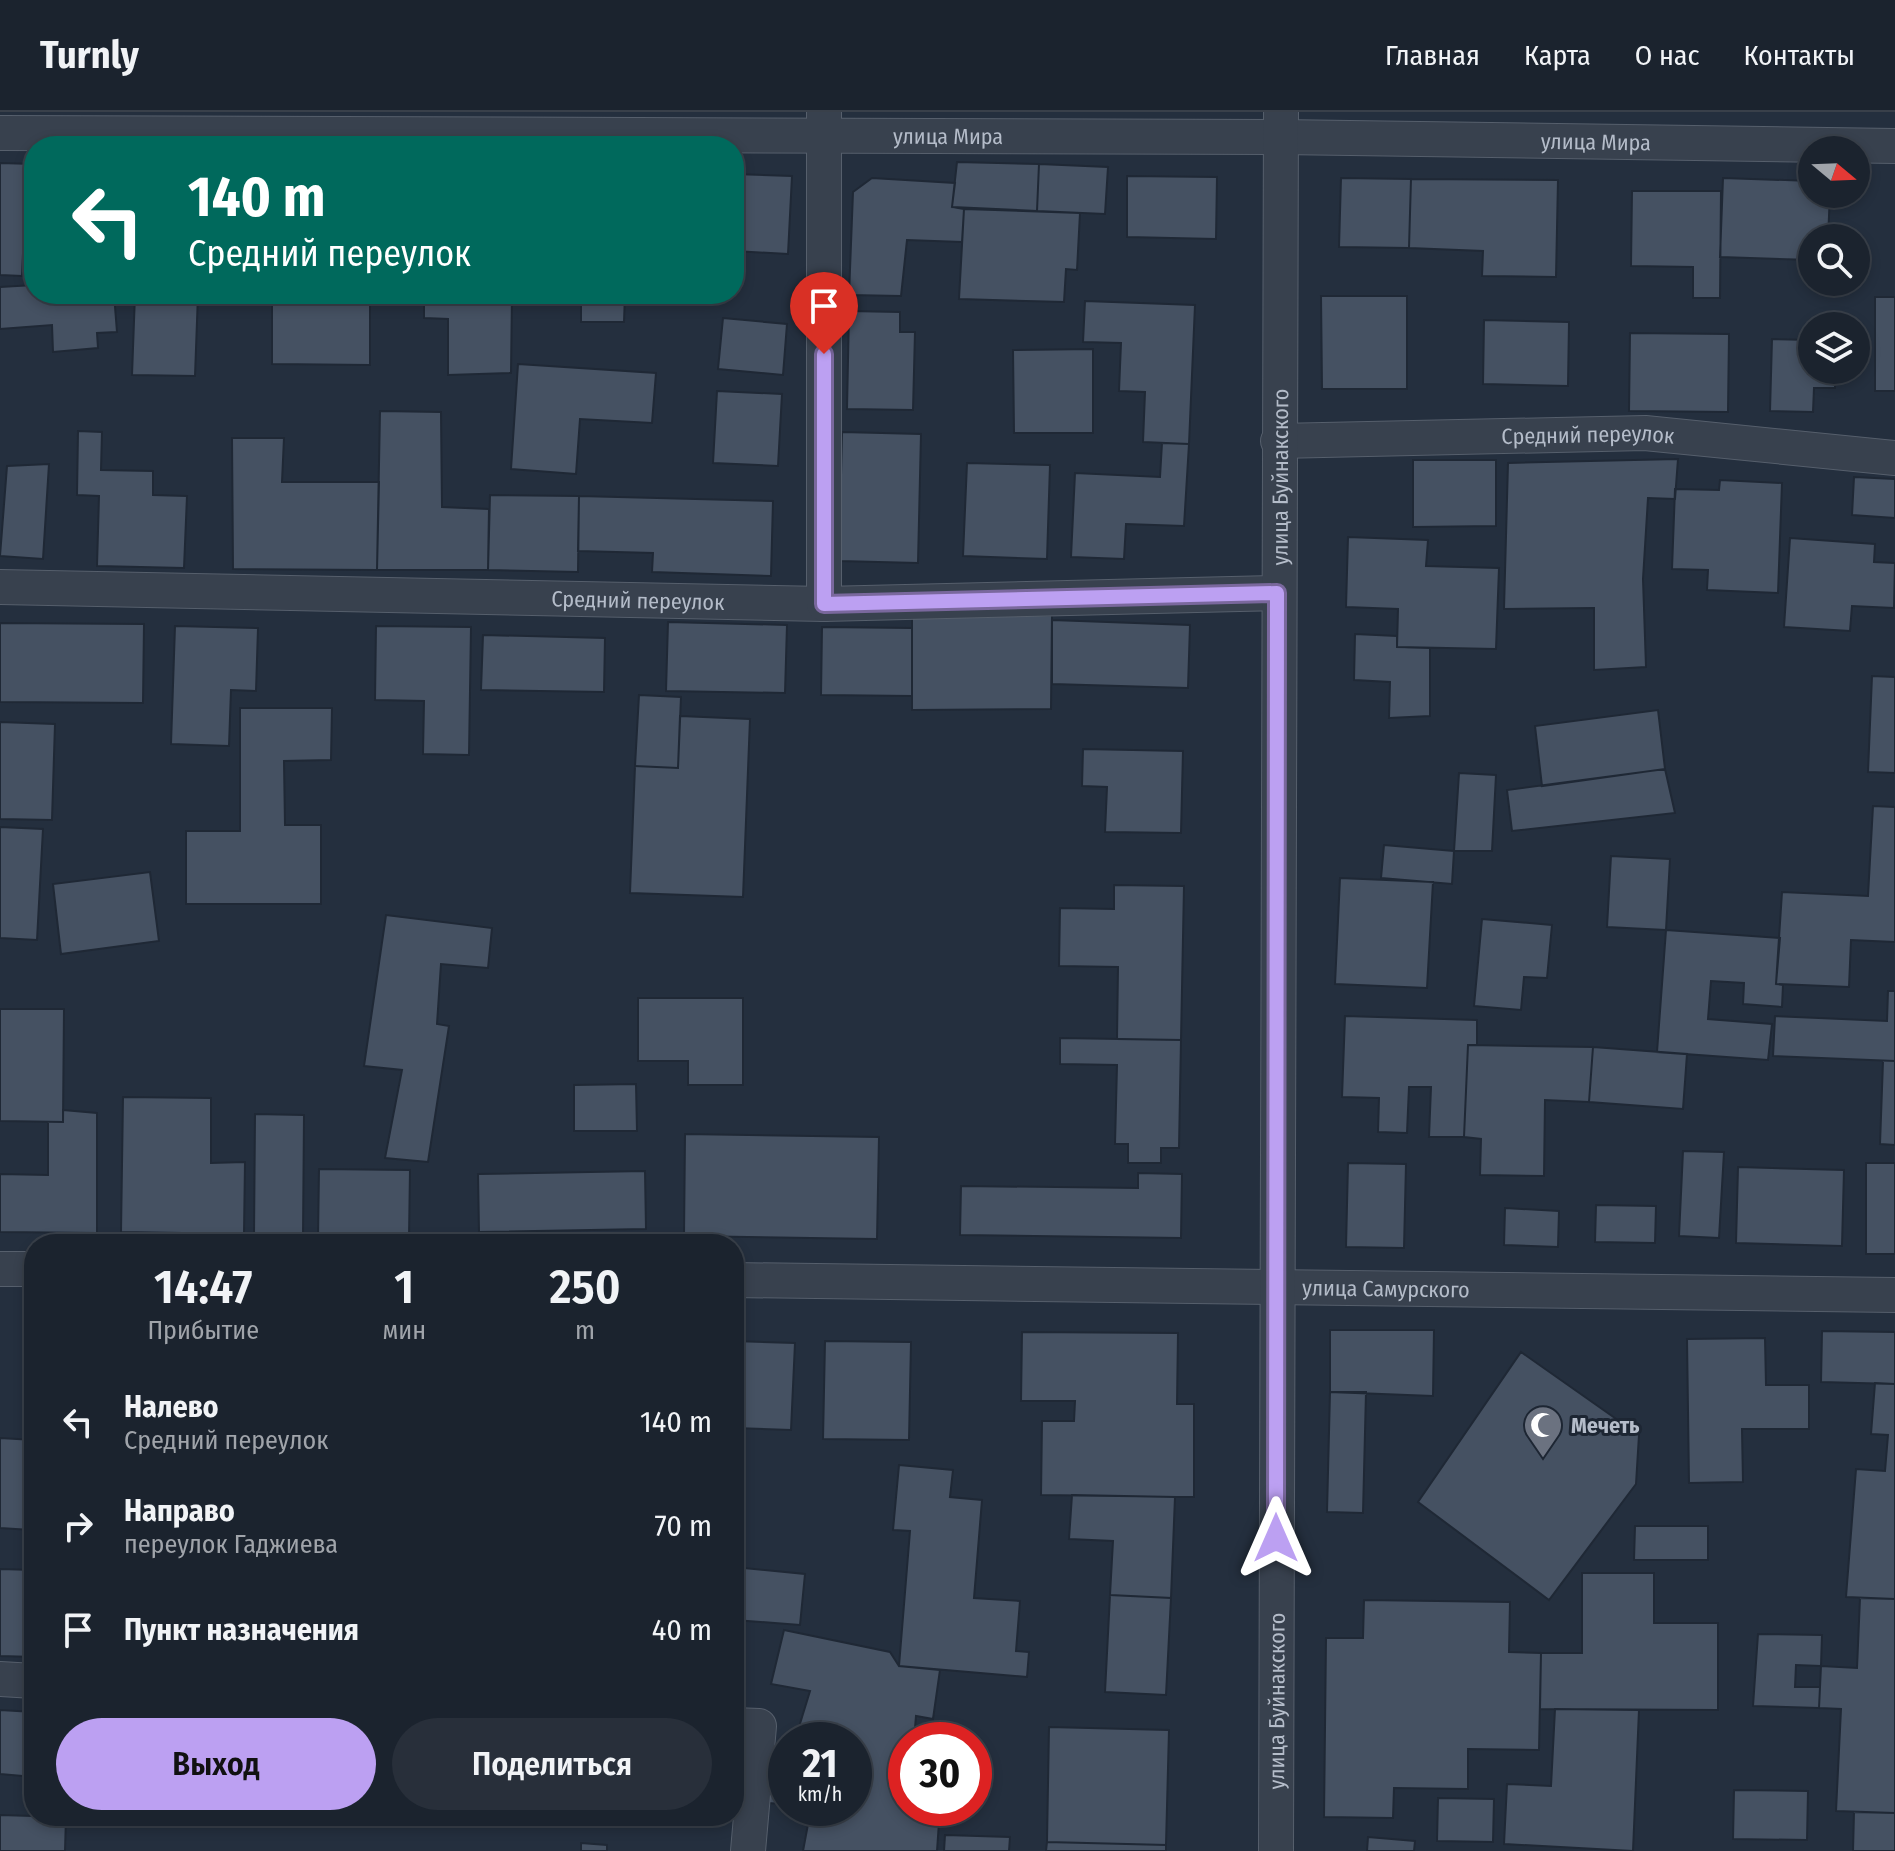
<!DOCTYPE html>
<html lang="ru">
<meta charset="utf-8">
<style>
:root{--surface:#1b232e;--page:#282f3a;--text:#f1f3f6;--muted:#a0a4aa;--line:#39404a;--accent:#bca0f2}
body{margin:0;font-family:"Fira Sans Condensed",sans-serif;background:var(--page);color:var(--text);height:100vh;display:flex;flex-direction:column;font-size:30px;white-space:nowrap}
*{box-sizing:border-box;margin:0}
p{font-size:26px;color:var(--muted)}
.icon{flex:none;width:44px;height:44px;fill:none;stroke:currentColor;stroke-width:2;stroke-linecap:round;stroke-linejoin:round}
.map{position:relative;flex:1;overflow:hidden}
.drawer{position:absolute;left:24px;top:1122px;width:720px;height:592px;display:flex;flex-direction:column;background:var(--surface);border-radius:32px;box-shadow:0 4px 12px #0003,0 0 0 2px var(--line)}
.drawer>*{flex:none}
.banner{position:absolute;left:24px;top:24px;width:720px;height:168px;border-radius:32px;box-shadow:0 4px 12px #0003,0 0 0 2px var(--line);background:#00695c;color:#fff;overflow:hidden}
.needle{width:52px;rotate:109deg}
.buttons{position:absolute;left:1798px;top:24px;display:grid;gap:16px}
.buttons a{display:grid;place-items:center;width:72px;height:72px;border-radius:50%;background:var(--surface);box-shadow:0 4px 12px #0003,0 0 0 2px var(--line);font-size:40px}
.speed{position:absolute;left:768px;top:1610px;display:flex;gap:16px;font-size:40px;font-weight:700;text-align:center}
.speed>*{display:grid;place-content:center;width:104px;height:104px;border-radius:50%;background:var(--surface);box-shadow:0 4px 12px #0003,0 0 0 2px var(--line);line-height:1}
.speed small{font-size:20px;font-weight:400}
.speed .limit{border:12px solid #d22;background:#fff;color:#111}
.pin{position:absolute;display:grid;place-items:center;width:68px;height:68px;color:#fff;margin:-82px -34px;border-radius:50% 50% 50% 0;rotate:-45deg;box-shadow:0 0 8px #0007}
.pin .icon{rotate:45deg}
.me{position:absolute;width:88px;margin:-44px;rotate:0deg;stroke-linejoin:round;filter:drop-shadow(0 0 6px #0008)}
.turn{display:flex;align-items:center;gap:28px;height:168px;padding:0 32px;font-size:36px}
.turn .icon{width:104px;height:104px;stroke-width:2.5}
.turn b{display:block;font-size:56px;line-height:68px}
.eta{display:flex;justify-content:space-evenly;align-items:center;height:136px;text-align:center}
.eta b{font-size:48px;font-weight:600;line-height:56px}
.cta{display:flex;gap:16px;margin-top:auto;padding:16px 32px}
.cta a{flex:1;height:92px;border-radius:48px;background:var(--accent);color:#111;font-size:32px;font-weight:600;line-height:92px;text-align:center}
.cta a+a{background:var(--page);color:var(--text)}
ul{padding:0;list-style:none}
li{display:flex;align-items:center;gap:24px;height:104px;padding:0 32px}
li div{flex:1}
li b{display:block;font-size:30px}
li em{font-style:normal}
header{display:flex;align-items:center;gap:48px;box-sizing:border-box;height:112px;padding:0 40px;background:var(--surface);border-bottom:2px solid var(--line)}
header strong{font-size:38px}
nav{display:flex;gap:44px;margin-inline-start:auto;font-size:28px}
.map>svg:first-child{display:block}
.building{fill:#455162;stroke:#1f2835;stroke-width:2}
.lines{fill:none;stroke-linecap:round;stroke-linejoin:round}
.street-casing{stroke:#565f6c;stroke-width:36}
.street{stroke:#38414e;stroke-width:34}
.route-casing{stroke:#7a689d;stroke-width:20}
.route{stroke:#bca0f2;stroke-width:14}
.labels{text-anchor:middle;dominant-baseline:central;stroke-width:6;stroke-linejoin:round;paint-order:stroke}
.street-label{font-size:22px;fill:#b4bcc9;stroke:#1d2633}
.poi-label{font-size:22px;font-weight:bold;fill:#b4bcc9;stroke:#1d2633;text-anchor:start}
</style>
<header>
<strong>Turnly</strong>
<nav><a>Главная</a><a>Карта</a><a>О нас</a><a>Контакты</a></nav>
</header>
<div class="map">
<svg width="1895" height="1739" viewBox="0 0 1895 1739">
<rect width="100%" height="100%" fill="#242f3e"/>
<!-- building -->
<path class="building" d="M 957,50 L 1039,52 L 1037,99 L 952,95 Z
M 0,51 L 34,52 L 34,142 L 23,142 L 22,164 L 0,163 Z
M 1039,52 L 1108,55 L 1105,102 L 1037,99 Z
M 734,62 L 792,64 L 788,142 L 734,139 Z
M 1127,64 L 1217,65 L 1216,127 L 1127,125 Z
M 872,66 L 955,71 L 952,95 L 964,97 L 962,130 L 907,128 L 901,184 L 849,183 L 853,80 Z
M 1341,66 L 1411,67 L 1409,136 L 1339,135 Z
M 1723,66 L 1812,69 L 1812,82 L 1830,82 L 1828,126 L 1812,126 L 1812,148 L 1720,145 Z
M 1411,67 L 1558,68 L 1556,165 L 1482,164 L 1483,139 L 1409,136 Z
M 1632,79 L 1721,79 L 1720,186 L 1693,186 L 1693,155 L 1631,154 Z
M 964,97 L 1080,101 L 1077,158 L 1066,157 L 1064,190 L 959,187 Z
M 34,173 L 34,182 L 114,182 L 117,220 L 97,221 L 98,236 L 53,240 L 52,213 L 0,217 L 0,175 Z
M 135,182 L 198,182 L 195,264 L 132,263 Z
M 272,182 L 370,182 L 370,253 L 272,252 Z
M 424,182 L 512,182 L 511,261 L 448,263 L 448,207 L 424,206 Z
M 581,182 L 625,182 L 624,210 L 581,210 Z
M 1321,184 L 1407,184 L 1407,277 L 1322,277 Z
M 1875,185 L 1895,185 L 1895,279 L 1875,279 Z
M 1085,189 L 1195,193 L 1189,332 L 1143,330 L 1145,280 L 1119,279 L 1121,231 L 1083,230 Z
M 849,199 L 900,200 L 900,220 L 915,220 L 913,298 L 847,297 Z
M 723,206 L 787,212 L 783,263 L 718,257 Z
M 1484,208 L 1569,210 L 1568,274 L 1483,272 Z
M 1630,221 L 1729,222 L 1728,300 L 1629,299 Z
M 1772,227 L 1812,228 L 1812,258 L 1835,258 L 1835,276 L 1814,276 L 1813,300 L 1770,299 Z
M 1093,237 L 1093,321 L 1014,321 L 1013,238 Z
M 518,252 L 656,261 L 652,311 L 580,307 L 576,362 L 511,357 Z
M 717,279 L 782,282 L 778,354 L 713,351 Z
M 380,299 L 441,300 L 442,395 L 489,397 L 488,458 L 377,458 Z
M 78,319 L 102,320 L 101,358 L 153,359 L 153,383 L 187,384 L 184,456 L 97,454 L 99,384 L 77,383 Z
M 842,320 L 921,322 L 918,451 L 839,449 Z
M 232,326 L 284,326 L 282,370 L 379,370 L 377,458 L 233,457 Z
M 1162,331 L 1189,332 L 1184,414 L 1126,412 L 1124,447 L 1071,445 L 1075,361 L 1160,365 Z
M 1678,347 L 1675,387 L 1648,386 L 1643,467 L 1646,555 L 1594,558 L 1594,496 L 1504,497 L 1508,351 Z
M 1413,348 L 1496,348 L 1496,414 L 1413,415 Z
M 967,351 L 1050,353 L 1047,447 L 963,444 Z
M 49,352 L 43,447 L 0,444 L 7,354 Z
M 1854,365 L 1895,367 L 1895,406 L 1852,403 Z
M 1720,368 L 1782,371 L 1778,481 L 1707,478 L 1708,458 L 1672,457 L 1675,377 L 1719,378 Z
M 490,383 L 579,384 L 578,460 L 488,458 Z
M 579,384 L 773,389 L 771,464 L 652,460 L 653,441 L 578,439 Z
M 1348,425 L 1428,428 L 1426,454 L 1499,456 L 1496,537 L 1397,535 L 1398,497 L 1346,495 Z
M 1790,426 L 1875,432 L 1874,450 L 1895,451 L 1894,496 L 1852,494 L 1850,519 L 1784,515 Z
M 1052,503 L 1051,597 L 912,598 L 912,504 Z
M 1052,508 L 1190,513 L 1188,576 L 1052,572 Z
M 668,510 L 787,513 L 785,581 L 666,579 Z
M 0,511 L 144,512 L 143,591 L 0,590 Z
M 175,514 L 258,516 L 256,579 L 231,578 L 229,634 L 171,632 Z
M 376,514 L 471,515 L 469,643 L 423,642 L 424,589 L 375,588 Z
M 822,515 L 912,516 L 912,584 L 821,583 Z
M 1355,522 L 1397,524 L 1397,535 L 1430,536 L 1430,604 L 1389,606 L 1390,570 L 1354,568 Z
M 483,523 L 605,526 L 604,580 L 481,578 Z
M 1872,564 L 1895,565 L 1895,661 L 1868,660 Z
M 639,583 L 681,585 L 678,656 L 635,654 Z
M 240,596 L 332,596 L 331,648 L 284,649 L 285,713 L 321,713 L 321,792 L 186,792 L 186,719 L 240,719 Z
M 1658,598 L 1665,657 L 1542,674 L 1535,614 Z
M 680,604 L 750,607 L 743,785 L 630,781 L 635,654 L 678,656 Z
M 0,610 L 55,612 L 52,708 L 0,707 Z
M 1083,637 L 1183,639 L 1181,721 L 1105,720 L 1107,675 L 1082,674 Z
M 1665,657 L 1675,701 L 1512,719 L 1507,678 Z
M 1459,661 L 1496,663 L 1492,739 L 1454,739 Z
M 1873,694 L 1895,695 L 1895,830 L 1851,828 L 1849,875 L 1776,872 L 1782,780 L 1868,784 Z
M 0,715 L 43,717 L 37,828 L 0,826 Z
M 1384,733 L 1454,739 L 1452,772 L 1381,766 Z
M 1611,744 L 1670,747 L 1666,818 L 1607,815 Z
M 150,760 L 159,829 L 61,842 L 53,772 Z
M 1340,766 L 1433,770 L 1427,876 L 1335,872 Z
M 1114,773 L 1184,774 L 1181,928 L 1117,927 L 1118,855 L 1059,854 L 1060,796 L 1114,797 Z
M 386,803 L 492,816 L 488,856 L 441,852 L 437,912 L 449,914 L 428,1050 L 385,1046 L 402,958 L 364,954 Z
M 1482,807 L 1552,813 L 1547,866 L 1524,865 L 1521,898 L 1474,894 Z
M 1666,818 L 1780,826 L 1776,872 L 1783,873 L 1782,895 L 1743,892 L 1744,871 L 1711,869 L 1708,907 L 1772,912 L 1768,948 L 1657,940 Z
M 1888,879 L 1895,879 L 1895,949 L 1773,944 L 1775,904 L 1887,909 Z
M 638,886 L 743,886 L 743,973 L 688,973 L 688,949 L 638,949 Z
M 0,897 L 64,897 L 63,1010 L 0,1009 Z
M 1345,904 L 1477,908 L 1477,933 L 1468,933 L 1464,1025 L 1429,1025 L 1431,975 L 1409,975 L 1407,1021 L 1378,1020 L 1379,986 L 1342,985 Z
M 1060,926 L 1181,928 L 1179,1036 L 1161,1036 L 1161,1051 L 1128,1051 L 1128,1032 L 1115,1032 L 1117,953 L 1060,952 Z
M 1468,933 L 1593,935 L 1589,990 L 1545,988 L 1544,1064 L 1480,1063 L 1481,1027 L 1464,1025 Z
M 1593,935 L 1687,942 L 1683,997 L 1589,990 Z
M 1883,949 L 1895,949 L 1895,1033 L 1880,1032 Z
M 636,972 L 637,1019 L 574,1019 L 574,973 Z
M 123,985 L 211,986 L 211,1051 L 245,1050 L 244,1122 L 121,1120 Z
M 63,998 L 97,1001 L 97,1121 L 0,1120 L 0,1062 L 48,1063 L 48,1010 L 63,1010 Z
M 255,1002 L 304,1003 L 303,1125 L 254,1124 Z
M 685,1022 L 879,1025 L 877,1127 L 684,1124 Z
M 1683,1039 L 1724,1040 L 1719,1126 L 1679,1124 Z
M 1348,1051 L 1406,1052 L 1404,1136 L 1346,1135 Z
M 1866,1051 L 1895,1051 L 1895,1142 L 1866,1142 Z
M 1738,1055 L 1844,1058 L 1842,1134 L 1736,1131 Z
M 319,1057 L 410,1058 L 409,1126 L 318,1126 Z
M 645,1059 L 646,1117 L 479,1120 L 478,1062 Z
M 1138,1061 L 1182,1062 L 1181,1126 L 960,1123 L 961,1074 L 1138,1076 Z
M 1596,1093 L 1656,1094 L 1655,1131 L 1595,1130 Z
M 1505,1096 L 1559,1099 L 1558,1135 L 1504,1133 Z
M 1330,1218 L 1434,1218 L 1433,1284 L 1330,1280 Z
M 1822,1219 L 1895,1220 L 1895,1272 L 1821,1270 Z
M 1022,1220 L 1178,1221 L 1177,1292 L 1194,1292 L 1194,1385 L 1041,1383 L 1042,1309 L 1074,1309 L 1075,1289 L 1021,1289 Z
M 1765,1226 L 1766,1273 L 1809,1273 L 1809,1317 L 1742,1317 L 1743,1370 L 1689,1371 L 1687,1227 Z
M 734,1229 L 795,1231 L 791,1318 L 734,1316 Z
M 825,1229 L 911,1230 L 909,1328 L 823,1327 Z
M 1521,1240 L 1639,1323 L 1636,1372 L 1549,1488 L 1418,1390 Z
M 1875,1271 L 1895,1272 L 1895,1487 L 1846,1485 L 1856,1357 L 1885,1359 L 1888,1323 L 1871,1322 Z
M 1330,1280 L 1366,1280 L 1363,1401 L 1327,1400 Z
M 0,1326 L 34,1328 L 31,1418 L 0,1416 Z
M 899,1353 L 953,1358 L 950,1385 L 982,1388 L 974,1486 L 1020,1489 L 1016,1539 L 1029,1540 L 1027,1565 L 899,1554 L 910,1419 L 893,1418 Z
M 1072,1383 L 1175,1385 L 1171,1486 L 1110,1483 L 1113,1429 L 1069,1427 Z
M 1635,1414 L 1708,1414 L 1708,1448 L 1634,1448 Z
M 734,1455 L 805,1462 L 800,1513 L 734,1508 Z
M 0,1457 L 34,1458 L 34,1545 L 0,1544 Z
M 1582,1461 L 1654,1461 L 1654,1511 L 1718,1511 L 1718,1598 L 1540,1597 L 1541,1541 L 1582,1541 Z
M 1110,1483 L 1171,1486 L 1166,1583 L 1105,1580 Z
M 1860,1486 L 1895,1487 L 1895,1701 L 1836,1699 L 1841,1597 L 1819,1596 L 1821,1554 L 1857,1556 Z
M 1364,1488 L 1510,1490 L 1509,1540 L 1541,1541 L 1539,1638 L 1468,1637 L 1468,1677 L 1394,1676 L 1393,1706 L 1324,1705 L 1326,1526 L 1363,1526 Z
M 784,1518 L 890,1540 L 899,1554 L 940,1558 L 933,1607 L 916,1604 L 914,1628 L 906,1628 L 906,1696 L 940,1696 L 937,1739 L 803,1739 L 811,1696 L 854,1696 L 854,1628 L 795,1628 L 810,1579 L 771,1572 Z
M 1758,1522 L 1822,1523 L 1821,1554 L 1796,1553 L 1795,1575 L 1820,1575 L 1819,1596 L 1753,1594 Z
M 1555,1597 L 1639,1598 L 1633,1739 L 1504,1732 L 1507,1672 L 1551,1674 Z
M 0,1598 L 34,1600 L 34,1665 L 0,1662 Z
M 1049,1615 L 1169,1618 L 1166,1733 L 1047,1730 Z
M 786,1631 L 786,1692 L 766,1691 L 771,1632 Z
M 1734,1678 L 1808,1679 L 1807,1728 L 1733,1727 Z
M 1438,1686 L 1494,1687 L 1493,1730 L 1437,1729 Z
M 1854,1700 L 1895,1701 L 1895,1739 L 1853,1739 Z
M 0,1703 L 66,1705 L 65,1739 L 0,1739 Z
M 267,1704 L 312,1704 L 312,1713 L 266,1708 Z
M 641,1704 L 708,1704 L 707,1710 Z
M 945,1723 L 1010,1725 L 1009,1739 L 944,1739 Z
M 1368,1725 L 1415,1729 L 1414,1739 L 1367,1739 Z
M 1047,1730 L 1166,1733 L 1166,1739 L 1046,1739 Z
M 581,1731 L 607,1733 L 607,1739 L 581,1739 Z"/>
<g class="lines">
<!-- street casing -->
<g class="street-casing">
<g id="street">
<path id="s1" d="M 0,21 L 1280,25 L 1895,34"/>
<path id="s2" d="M 1278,329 L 1645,321 L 1895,346"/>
<path id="s3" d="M 0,475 L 824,492 L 1277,481"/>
<path d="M 824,492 L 824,0"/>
<path d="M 0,1157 L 34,1157"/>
<path id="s4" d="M 734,1168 L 1895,1183"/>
<path d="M 0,1567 L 34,1569"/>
<path d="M 734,1613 L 759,1614 L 748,1739"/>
<path id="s5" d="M 1276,1739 L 1281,0"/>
</g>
</g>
<!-- street -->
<use href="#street" class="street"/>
</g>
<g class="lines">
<!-- route casing -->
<g class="route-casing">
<path id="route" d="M 824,242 L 824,492 L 1277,481 L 1276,1426"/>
</g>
<!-- route -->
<use href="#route" class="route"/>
</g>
<!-- icons -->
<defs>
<g id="mosque-pin" transform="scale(2)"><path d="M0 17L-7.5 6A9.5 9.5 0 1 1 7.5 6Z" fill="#6b7280" stroke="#1d2633"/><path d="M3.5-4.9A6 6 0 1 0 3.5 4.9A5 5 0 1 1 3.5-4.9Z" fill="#fff"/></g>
</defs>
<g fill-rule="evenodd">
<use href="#mosque-pin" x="1543" y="1313"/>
</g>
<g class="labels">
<!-- street labels -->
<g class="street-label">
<text stroke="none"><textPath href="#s1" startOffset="948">улица Мира</textPath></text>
<text stroke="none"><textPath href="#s1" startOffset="1596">улица Мира</textPath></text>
<text stroke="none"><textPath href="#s2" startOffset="310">Средний переулок</textPath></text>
<text stroke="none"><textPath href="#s5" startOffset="1374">улица Буйнакского</textPath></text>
<text stroke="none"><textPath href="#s3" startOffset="638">Средний переулок</textPath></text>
<text stroke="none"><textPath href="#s4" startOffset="652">улица Самурского</textPath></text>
<text stroke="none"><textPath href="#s5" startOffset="150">улица Буйнакского</textPath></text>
</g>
<!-- poi labels -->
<g class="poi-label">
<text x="1571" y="1313">Мечеть</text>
</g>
</g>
</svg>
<div class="buttons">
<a><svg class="needle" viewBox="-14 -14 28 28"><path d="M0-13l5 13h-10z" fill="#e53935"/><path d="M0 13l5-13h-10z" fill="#a0a4aa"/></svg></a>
<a><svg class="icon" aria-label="search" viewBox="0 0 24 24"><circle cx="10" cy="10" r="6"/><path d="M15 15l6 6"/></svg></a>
<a><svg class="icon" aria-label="layers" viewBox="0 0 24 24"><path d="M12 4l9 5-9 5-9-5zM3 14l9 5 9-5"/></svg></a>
</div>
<div class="speed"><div>21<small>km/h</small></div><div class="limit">30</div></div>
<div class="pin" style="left:824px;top:242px;background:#d93025"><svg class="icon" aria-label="arrive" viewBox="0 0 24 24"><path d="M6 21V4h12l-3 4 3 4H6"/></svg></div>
<svg class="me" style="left:1276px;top:1426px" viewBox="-20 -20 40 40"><path d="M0-17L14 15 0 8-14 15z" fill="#bca0f2" stroke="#fff" stroke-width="4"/></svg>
<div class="banner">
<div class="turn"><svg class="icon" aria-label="left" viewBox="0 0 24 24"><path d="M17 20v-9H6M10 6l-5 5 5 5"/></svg><div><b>140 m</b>Средний переулок</div></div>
</div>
<section class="drawer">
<div class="eta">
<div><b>14:47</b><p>Прибытие</p></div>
<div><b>1</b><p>мин</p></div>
<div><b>250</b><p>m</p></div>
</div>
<ul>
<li><svg class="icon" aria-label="left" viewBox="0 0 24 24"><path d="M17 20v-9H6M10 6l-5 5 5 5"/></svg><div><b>Налево</b><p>Средний переулок</p></div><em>140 m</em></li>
<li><svg class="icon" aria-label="right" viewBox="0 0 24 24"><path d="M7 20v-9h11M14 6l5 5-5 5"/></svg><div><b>Направо</b><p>переулок Гаджиева</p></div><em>70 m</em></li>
<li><svg class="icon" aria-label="arrive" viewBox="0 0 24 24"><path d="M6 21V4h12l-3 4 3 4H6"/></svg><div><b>Пункт назначения</b></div><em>40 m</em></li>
</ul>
<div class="cta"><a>Выход</a><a>Поделиться</a></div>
</section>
</div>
